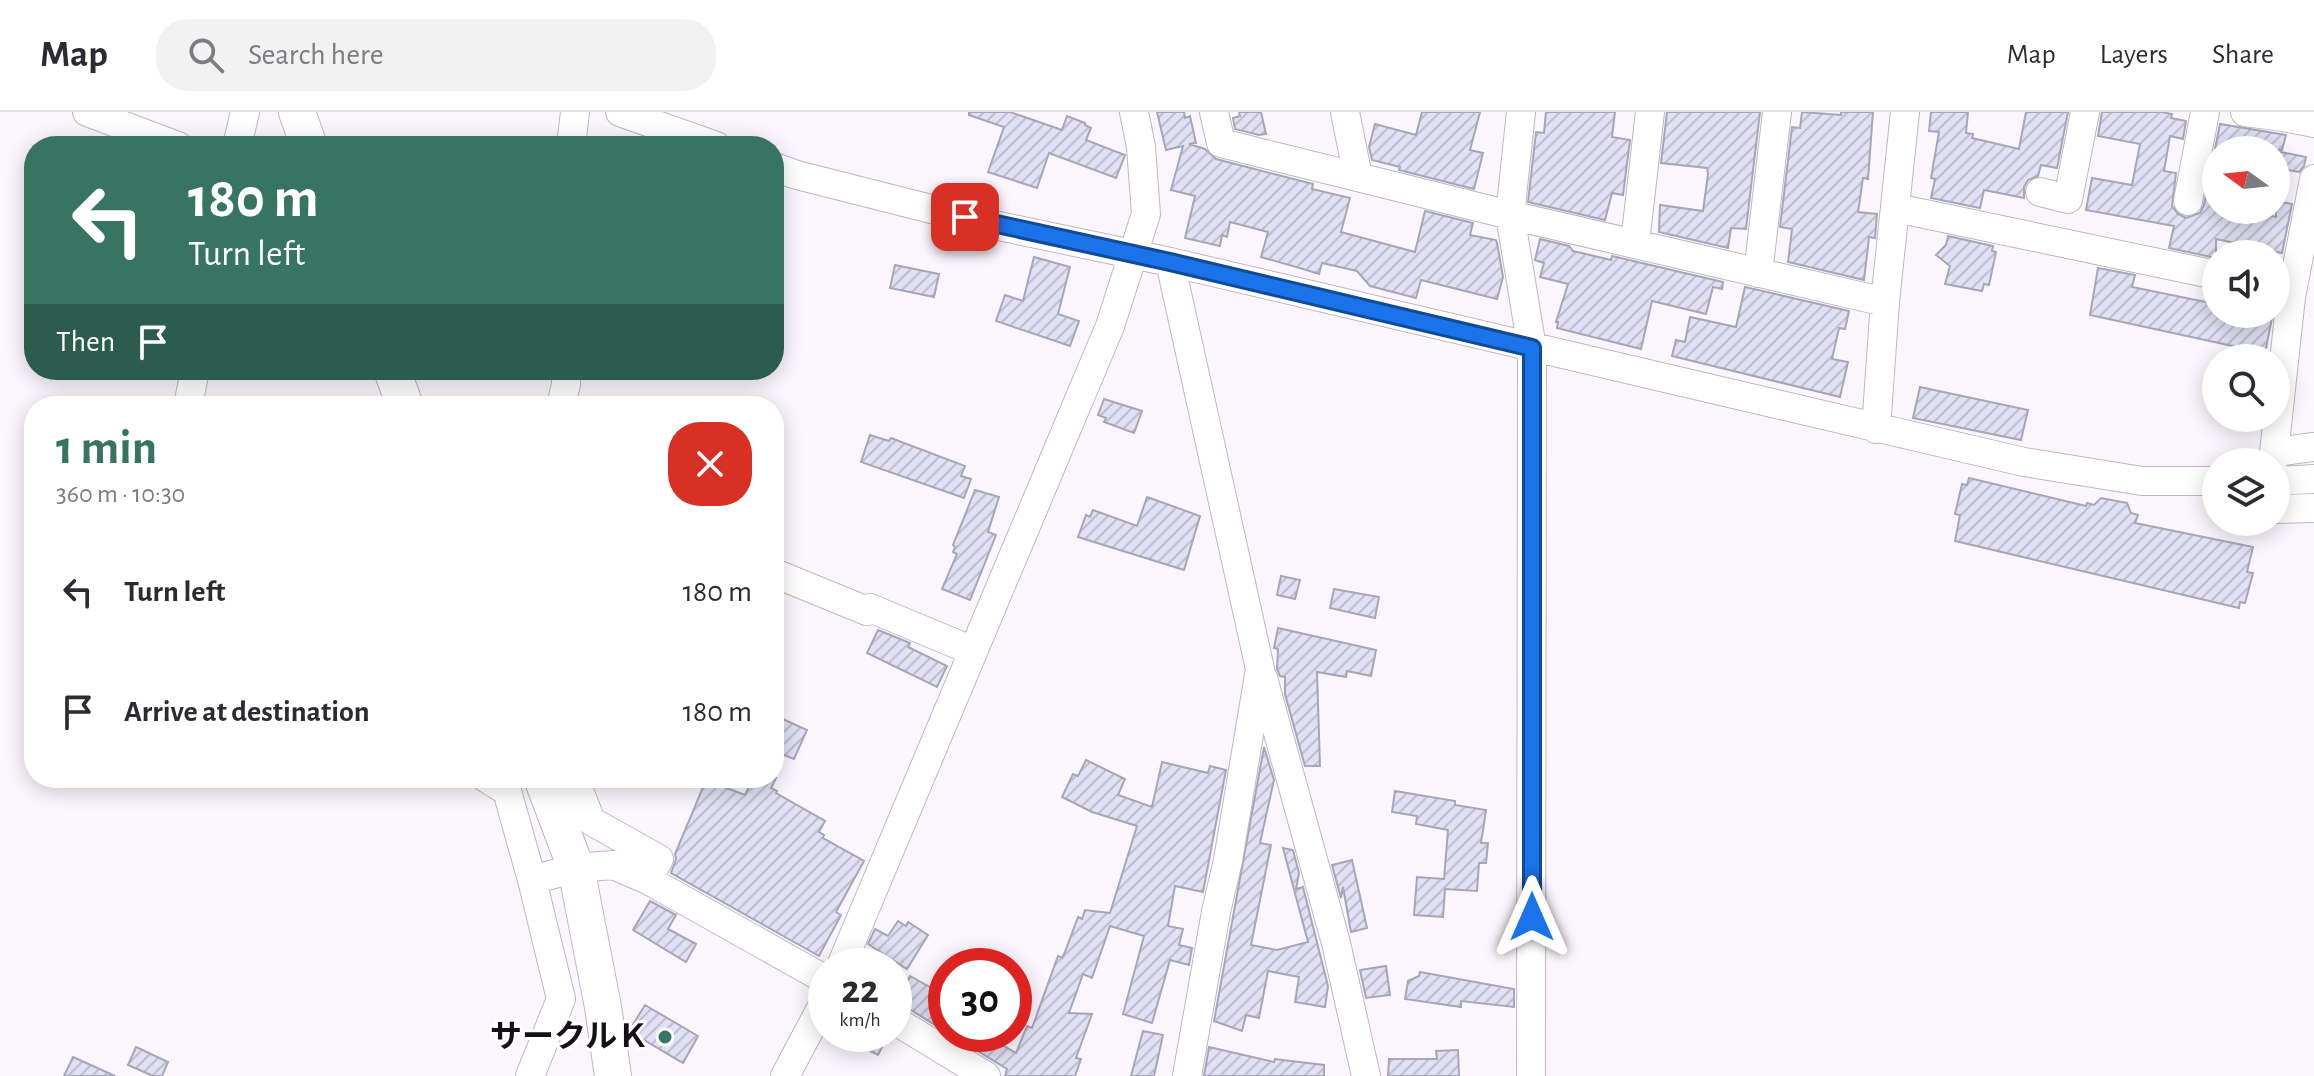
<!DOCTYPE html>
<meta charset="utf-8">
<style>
:root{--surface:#fff;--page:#f2f2f3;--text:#2b2b33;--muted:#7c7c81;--line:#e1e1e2;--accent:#377461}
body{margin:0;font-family:"Alegreya Sans","Noto Sans JP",sans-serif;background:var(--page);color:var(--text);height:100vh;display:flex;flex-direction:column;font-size:30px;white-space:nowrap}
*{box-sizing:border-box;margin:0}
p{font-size:26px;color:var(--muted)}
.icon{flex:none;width:44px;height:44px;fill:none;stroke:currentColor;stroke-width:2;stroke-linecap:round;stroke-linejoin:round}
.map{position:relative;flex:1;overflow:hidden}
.panel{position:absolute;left:24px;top:284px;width:760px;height:392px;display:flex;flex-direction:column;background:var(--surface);border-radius:32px;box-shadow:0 4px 20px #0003}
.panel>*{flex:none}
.top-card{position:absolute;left:24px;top:24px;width:760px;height:244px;border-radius:32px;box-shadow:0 4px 20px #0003;background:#377461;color:#fff;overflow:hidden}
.needle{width:52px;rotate:285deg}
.controls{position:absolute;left:2202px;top:24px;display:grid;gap:16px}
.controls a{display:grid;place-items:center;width:88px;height:88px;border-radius:50%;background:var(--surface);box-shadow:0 4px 20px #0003;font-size:40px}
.speed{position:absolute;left:808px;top:836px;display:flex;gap:16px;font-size:40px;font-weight:700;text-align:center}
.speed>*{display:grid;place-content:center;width:104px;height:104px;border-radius:50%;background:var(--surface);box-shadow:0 4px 20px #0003;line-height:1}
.speed small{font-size:20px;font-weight:400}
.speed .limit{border:12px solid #d22;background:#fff;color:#111}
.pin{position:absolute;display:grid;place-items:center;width:68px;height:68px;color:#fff;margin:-34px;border-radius:16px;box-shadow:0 4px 12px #0006}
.me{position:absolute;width:88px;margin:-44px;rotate:0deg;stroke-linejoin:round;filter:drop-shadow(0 0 6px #0008)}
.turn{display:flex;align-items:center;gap:28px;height:168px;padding:0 32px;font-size:36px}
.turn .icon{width:104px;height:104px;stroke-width:2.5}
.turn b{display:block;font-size:56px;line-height:68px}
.then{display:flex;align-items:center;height:76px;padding:0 32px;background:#0003;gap:16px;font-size:30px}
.round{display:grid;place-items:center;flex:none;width:84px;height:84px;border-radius:32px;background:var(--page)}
.summary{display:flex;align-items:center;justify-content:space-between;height:136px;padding:0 32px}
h1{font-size:48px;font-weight:700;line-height:60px;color:var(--accent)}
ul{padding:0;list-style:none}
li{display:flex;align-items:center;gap:24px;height:120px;padding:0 32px}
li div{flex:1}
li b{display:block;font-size:30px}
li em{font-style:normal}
header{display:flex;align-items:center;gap:48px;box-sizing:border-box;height:112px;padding:0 40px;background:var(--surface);border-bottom:2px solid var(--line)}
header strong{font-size:38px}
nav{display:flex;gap:44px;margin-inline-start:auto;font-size:28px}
.search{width:560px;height:72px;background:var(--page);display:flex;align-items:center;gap:20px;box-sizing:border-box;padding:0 28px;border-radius:32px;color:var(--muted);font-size:30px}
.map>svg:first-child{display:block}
.building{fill:url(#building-hatch);stroke:#a7a6b8;stroke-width:2}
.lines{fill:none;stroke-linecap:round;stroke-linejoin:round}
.minor-casing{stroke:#c1b5c5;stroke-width:30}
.major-casing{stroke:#c1b5c5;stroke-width:38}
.minor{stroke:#fff;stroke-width:28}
.major{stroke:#fff;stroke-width:36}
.route-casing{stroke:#114b97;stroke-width:20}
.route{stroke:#1a73e8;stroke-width:14}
.poi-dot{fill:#377461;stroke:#fff;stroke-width:3}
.labels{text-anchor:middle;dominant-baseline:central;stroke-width:6;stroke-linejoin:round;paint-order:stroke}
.poi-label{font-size:32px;font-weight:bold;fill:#141015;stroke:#fff;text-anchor:end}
</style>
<header>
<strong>Map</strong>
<div class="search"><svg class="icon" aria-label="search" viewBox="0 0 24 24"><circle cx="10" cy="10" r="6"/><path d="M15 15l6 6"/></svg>Search here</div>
<nav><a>Map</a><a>Layers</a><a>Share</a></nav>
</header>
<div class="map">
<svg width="2314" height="964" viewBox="0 0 2314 964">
<defs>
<pattern id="building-hatch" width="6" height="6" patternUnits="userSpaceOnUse" patternTransform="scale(2)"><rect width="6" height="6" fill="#e1e0f4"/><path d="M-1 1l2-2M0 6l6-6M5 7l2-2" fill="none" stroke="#c0bfd0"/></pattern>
</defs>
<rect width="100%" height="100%" fill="#fbf6fd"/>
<!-- building -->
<path class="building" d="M 969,0 L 1010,0 L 1062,18 L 1067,4 L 1085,11 L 1085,13 L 1091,16 L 1086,28 L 1125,43 L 1116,66 L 1049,41 L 1037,76 L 988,60 L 1004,15 L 969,3 Z
M 1157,0 L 1184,0 L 1185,6 L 1190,4 L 1196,31 L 1189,32 L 1205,37 L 1216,47 L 1313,72 L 1312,77 L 1350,86 L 1341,120 L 1415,140 L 1425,99 L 1473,111 L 1470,123 L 1496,128 L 1497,131 L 1503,165 L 1497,187 L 1421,168 L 1416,186 L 1370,174 L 1357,159 L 1322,151 L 1319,162 L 1303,157 L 1261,145 L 1268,120 L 1230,110 L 1227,125 L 1222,123 L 1220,134 L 1185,126 L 1195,84 L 1171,78 L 1183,34 L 1166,38 Z
M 1239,0 L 1261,0 L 1266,22 L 1259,23 L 1235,17 L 1233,6 L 1240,4 Z
M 1422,0 L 1480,0 L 1470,38 L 1483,41 L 1474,77 L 1399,58 L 1400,55 L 1372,48 L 1369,35 L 1375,12 L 1416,23 Z
M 1546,0 L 1615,0 L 1612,25 L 1630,28 L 1623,83 L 1612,81 L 1605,108 L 1528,90 L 1536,20 L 1544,21 Z
M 1667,0 L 1760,0 L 1746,117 L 1731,116 L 1728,136 L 1659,120 L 1660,93 L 1703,99 L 1708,62 L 1707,56 L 1661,51 Z
M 1802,0 L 1841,3 L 1841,0 L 1873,0 L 1868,67 L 1863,66 L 1858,100 L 1877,102 L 1875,126 L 1869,125 L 1864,168 L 1788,150 L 1792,117 L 1780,115 L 1792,15 L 1800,16 Z
M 1931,0 L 1968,0 L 1966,21 L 1973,22 L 1972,26 L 2019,37 L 2026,0 L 2068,0 L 2057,56 L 2041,53 L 2038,64 L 2028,68 L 2024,75 L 2024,86 L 1984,78 L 1980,96 L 1931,86 L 1935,67 L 1931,66 L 1939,20 L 1929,19 Z
M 2102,0 L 2161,0 L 2172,2 L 2171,6 L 2186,9 L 2183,27 L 2170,24 L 2164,59 L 2176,61 L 2172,94 L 2178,102 L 2186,106 L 2200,101 L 2204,93 L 2220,12 L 2286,23 L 2282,38 L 2216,38 L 2216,98 L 2245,98 L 2276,105 L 2276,89 L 2292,92 L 2282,141 L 2216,127 L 2216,146 L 2169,136 L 2174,114 L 2086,98 L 2092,66 L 2132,73 L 2140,32 L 2098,24 Z
M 2276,39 L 2306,45 L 2304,54 L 2299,60 L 2276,56 Z
M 1948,124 L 1993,134 L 1992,139 L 1996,140 L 1989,173 L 1984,172 L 1982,179 L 1945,172 L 1950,154 L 1936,143 L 1946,133 Z
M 1540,127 L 1569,134 L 1573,139 L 1611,148 L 1612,144 L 1723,170 L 1722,177 L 1713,175 L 1706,202 L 1652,189 L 1641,237 L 1557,216 L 1558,210 L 1556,210 L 1568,172 L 1540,165 L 1544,151 L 1535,148 Z
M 1034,145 L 1070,155 L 1058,202 L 1079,209 L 1070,234 L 996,209 L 1005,183 L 1023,189 Z
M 895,153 L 939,162 L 934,185 L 890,176 Z
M 2098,156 L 2135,163 L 2132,175 L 2216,192 L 2216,202 L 2254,202 L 2272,206 L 2265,241 L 2090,203 Z
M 1745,175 L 1849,199 L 1845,217 L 1839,216 L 1832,247 L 1848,250 L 1840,285 L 1672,244 L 1676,228 L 1685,230 L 1690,205 L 1736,215 Z
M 1920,275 L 2028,298 L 2021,328 L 1913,306 Z
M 1104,287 L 1142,299 L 1134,321 L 1104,310 L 1106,306 L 1098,303 Z
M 870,323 L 889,329 L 891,326 L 965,354 L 961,364 L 971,367 L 964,386 L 861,350 Z
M 1969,366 L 2086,394 L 2087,391 L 2094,393 L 2101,386 L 2127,391 L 2131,401 L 2138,403 L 2135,411 L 2253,435 L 2247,460 L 2253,461 L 2245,491 L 2240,490 L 2239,496 L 1955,429 L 1960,403 L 1955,402 L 1962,372 L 1967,373 Z
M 975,378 L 999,385 L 988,420 L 996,423 L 970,488 L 942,477 L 957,442 L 953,440 L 955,435 L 953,433 Z
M 1147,385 L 1200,404 L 1184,458 L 1078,425 L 1086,403 L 1090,405 L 1093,398 L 1137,414 Z
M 1281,464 L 1300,468 L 1295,487 L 1277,483 Z
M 1334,477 L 1379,485 L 1375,506 L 1330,496 Z
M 1278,516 L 1376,538 L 1371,564 L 1347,559 L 1346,565 L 1317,560 L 1320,654 L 1305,654 L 1285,582 L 1285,565 L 1280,564 L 1277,557 L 1278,537 L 1274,536 Z
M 878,518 L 910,531 L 908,535 L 947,554 L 937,575 L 867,541 Z
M 774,603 L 807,618 L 794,647 L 774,639 Z
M 1264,635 L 1274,668 L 1260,731 L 1271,733 L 1251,833 L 1277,838 L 1308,830 L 1283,736 L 1293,738 L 1299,761 L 1296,777 L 1303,775 L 1328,874 L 1325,895 L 1295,890 L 1299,865 L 1268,859 L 1259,906 L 1246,903 L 1242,919 L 1214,909 Z
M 1086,648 L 1125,667 L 1118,683 L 1152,695 L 1162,650 L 1208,661 L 1210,654 L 1226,658 L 1203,780 L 1175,774 L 1168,814 L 1183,817 L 1179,833 L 1192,836 L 1189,853 L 1170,848 L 1152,911 L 1123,902 L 1144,824 L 1110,814 L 1092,866 L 1083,862 L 1069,901 L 1092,902 L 1076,946 L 1081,947 L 1075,964 L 1005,964 L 1007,957 L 950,922 L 984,922 L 1016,941 L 1027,914 L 1032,916 L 1058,844 L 1062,846 L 1065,840 L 1078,805 L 1082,807 L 1085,798 L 1110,801 L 1137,714 L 1092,700 L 1062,685 L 1073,662 L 1078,664 Z
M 753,666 L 776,666 L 771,676 L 777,679 L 776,681 L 825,709 L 819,720 L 824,723 L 823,726 L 864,749 L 836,800 L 841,803 L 819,844 L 671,761 L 676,747 L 675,742 L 706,668 L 745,683 Z
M 1395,679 L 1455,689 L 1455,693 L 1486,698 L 1481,731 L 1488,731 L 1486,751 L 1479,751 L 1477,779 L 1445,777 L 1443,805 L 1414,803 L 1417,765 L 1444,767 L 1448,718 L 1416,712 L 1417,704 L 1392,700 Z
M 1352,748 L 1367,816 L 1351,820 L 1343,775 L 1341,786 L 1332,753 Z
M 650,789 L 676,803 L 668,817 L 696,832 L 686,850 L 633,818 Z
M 898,809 L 906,814 L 908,810 L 928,823 L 907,857 L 868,832 L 875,817 L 888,824 Z
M 1386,854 L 1390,883 L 1366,886 L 1360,858 Z
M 1420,860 L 1514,877 L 1514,895 L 1461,889 L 1461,895 L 1405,887 L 1408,869 L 1419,864 Z
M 910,864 L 946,884 L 946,920 L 903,893 L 894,891 Z
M 645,893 L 698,924 L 683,951 L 629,919 Z
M 1143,919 L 1163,923 L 1154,964 L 1131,964 Z
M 837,922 L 885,922 L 888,924 L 878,943 Z
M 136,935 L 168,950 L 162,964 L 153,964 L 128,953 Z
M 1209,935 L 1274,950 L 1275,947 L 1324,953 L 1324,964 L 1204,964 Z
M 1458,938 L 1459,964 L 1388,964 L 1389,947 L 1437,947 L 1436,939 Z
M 73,945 L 115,964 L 64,964 Z"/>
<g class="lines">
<!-- minor casing -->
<g class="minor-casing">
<path id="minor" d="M 87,0 L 178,34
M 620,0 L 716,34
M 1214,0 L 1221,31 L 1510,103 L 1885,190
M 1345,0 L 1358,65
M 1521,0 L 1510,103 L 1532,236 L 1531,964
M 2245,0 L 2283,5
M 2284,0 L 2283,5 L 2314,11
M 237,34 L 245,0
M 571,34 L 575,0
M 774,55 L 797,63 L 994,113 L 1170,150 L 2024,350 L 2142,369 L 2216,369
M 2040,80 L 2068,87 L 2085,0
M 2188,89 L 2205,0
M 1896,96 L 2216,163
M 1635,131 L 1650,0
M 1170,150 L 1260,557 L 1228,748 L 1216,800 L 1187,964
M 1758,161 L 1777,0
M 188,294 L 195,258
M 561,294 L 566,272 L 566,258
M 1876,317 L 1885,190 L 1905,0
M 2275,340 L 2314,335
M 2273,350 L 2291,185 L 2314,67
M 2276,369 L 2314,367
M 2276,397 L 2314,396
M 774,461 L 867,499 L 870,496 L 973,539
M 1263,566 L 1336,831 L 1366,964
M 486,666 L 507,679 L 532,768
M 574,666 L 591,709 L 659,747 L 648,768
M 841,854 L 1110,214 L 1146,102 L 1141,35 L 1134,0
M 894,908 L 986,964
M 530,964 L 561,887 L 532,768 L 576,756 L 613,753 L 648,768 L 826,868
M 785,964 L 826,887"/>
</g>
<!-- major casing -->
<g class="major-casing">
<path id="major" d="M 297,0 L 309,34
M 392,258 L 405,294
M 542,666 L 576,756 L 603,895 L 613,964"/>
</g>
<!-- minor -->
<use href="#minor" class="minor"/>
<!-- major -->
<use href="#major" class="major"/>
</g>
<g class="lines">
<!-- route casing -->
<g class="route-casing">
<path id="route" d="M 965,105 L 1170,150 L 1532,236 L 1532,805"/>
</g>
<!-- route -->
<use href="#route" class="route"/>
</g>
<!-- markers -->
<circle class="poi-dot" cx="665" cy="925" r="8"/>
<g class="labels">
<!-- poi labels -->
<g class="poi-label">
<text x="649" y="925">サークルＫ</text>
</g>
</g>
</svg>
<div class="controls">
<a><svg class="needle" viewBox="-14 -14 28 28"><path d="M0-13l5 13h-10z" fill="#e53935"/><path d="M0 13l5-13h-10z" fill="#7c7c81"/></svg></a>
<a><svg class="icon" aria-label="sound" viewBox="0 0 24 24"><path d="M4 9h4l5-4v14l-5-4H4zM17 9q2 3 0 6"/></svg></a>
<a><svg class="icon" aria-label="search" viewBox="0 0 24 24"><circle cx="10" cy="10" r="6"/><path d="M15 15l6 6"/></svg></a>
<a><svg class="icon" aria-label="layers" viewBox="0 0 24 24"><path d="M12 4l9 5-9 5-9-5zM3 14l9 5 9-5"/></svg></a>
</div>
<div class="speed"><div>22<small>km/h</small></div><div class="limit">30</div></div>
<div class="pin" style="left:965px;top:105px;background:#d93025"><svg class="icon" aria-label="arrive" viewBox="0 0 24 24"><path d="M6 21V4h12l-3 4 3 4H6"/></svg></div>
<svg class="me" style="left:1532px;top:805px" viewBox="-20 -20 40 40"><path d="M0-17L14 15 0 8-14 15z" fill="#1a73e8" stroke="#fff" stroke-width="4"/></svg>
<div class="top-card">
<div class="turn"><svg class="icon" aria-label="left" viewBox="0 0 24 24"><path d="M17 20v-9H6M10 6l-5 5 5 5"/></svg><div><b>180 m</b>Turn left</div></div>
<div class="then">Then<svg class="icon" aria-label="arrive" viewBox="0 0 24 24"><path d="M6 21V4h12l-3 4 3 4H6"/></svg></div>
</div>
<section class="panel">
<div class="summary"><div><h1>1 min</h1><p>360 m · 10:30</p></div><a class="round" style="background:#d93025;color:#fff"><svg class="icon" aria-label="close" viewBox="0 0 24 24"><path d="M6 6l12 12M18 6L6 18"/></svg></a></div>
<ul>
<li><svg class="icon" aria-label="left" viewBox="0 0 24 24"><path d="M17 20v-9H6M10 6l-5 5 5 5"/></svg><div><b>Turn left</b></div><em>180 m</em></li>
<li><svg class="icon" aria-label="arrive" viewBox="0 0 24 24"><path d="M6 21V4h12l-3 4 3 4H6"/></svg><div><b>Arrive at destination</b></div><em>180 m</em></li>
</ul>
</section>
</div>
